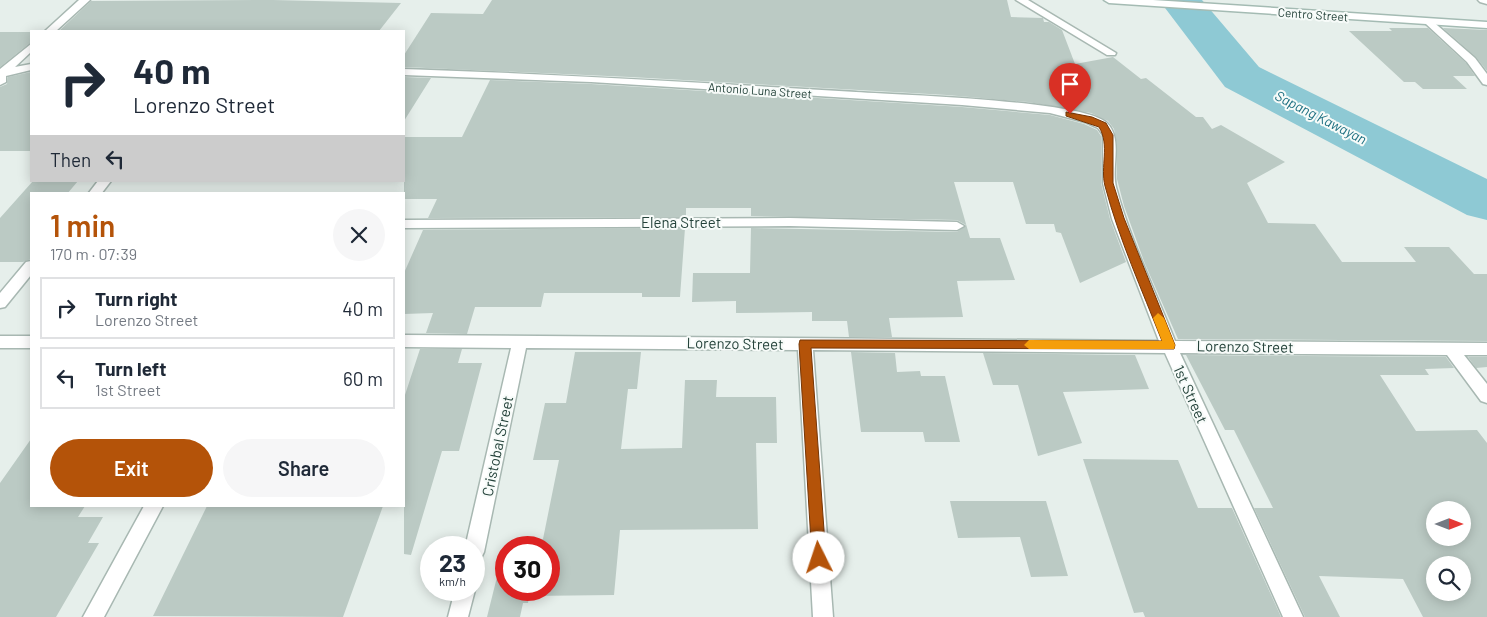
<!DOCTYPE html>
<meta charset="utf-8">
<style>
:root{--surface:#fff;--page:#f6f6f7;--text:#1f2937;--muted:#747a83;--line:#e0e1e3;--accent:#b45309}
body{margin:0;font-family:Barlow,sans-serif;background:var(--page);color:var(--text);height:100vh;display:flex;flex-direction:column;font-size:19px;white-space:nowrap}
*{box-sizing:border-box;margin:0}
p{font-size:16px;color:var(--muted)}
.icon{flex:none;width:28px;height:28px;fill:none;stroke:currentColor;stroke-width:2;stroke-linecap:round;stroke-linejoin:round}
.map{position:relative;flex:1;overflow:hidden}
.drawer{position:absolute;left:30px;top:192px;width:375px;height:315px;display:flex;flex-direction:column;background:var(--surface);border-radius:0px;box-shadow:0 2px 12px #0003}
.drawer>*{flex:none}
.guide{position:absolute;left:30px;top:30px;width:375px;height:152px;border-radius:0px;box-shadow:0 2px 12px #0003;background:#fff;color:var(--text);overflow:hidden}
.needle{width:32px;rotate:90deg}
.tools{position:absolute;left:1426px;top:501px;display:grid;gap:10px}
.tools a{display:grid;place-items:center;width:45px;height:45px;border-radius:50%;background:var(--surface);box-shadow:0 2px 12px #0003;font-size:25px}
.speed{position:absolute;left:420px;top:536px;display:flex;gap:10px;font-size:25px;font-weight:700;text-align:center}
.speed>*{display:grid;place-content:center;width:65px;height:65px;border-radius:50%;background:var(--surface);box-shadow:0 2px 12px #0003;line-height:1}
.speed small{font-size:12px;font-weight:400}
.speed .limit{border:8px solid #d22;background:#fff;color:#111}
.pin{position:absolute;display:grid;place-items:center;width:42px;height:42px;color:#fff;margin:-51px -21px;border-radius:50% 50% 50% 0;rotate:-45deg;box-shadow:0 0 5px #0007}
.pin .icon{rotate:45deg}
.me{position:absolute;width:55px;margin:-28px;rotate:356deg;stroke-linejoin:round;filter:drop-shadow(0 0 4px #0008)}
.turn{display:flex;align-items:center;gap:18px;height:105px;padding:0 20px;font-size:22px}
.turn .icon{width:65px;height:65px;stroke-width:2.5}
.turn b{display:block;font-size:35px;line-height:42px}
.then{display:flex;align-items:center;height:48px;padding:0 20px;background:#0003;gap:10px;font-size:19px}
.round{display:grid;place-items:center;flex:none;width:52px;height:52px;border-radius:26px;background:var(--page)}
.headline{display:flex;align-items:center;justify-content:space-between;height:85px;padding:0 20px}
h1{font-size:30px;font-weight:600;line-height:38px;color:var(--accent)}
.button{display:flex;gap:10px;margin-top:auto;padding:10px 20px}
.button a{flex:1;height:58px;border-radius:30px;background:var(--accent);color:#fff;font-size:20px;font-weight:600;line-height:58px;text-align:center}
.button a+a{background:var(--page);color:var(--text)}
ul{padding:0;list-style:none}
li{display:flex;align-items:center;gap:15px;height:62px;margin:0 10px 8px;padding:0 10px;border:2px solid var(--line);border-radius:0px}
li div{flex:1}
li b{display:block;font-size:19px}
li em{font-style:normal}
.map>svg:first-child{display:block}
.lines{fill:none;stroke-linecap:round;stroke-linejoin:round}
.river{fill:#8ec9d4;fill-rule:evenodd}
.building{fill:#bbcac4;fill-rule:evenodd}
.street-casing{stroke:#a8b8b2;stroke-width:3}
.secondary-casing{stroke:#a4bbb3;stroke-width:3}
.street{fill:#fff;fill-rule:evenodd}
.secondary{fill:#fff;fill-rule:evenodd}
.route{fill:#b45309;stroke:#753606}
.slow{fill:#f59e0b}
.labels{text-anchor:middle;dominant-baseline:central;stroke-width:4;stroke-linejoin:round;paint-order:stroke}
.far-street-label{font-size:12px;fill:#24423a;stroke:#f7fbf9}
.far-water-label{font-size:14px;font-style:italic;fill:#1c6f80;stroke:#f7fbf9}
.street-label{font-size:15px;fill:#24423a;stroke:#f7fbf9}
</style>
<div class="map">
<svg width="1487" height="617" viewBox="0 0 1487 617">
<rect width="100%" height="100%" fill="#e6efeb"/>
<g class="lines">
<!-- river -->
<path class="river" d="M 1159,0 L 1202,0 L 1259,67 L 1487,179 L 1487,220 L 1467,215 L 1225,87 Z"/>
</g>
<!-- building -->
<path class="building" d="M 273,0 L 401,3 L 379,31 L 59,31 L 91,1 Z
M 492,0 L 1007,0 L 1011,17 L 1043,18 L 1044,22 L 1049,22 L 1062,30 L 1075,64 L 1113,57 L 1141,79 L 1146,78 L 1196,117 L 1203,117 L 1212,129 L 1221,125 L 1285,162 L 1247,183 L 1268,223 L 1315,224 L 1342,262 L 1416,262 L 1404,247 L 1449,247 L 1474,274 L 1487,274 L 1487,341 L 1178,339 L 1145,264 L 1124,206 L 1117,179 L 1117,145 L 1114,129 L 1108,121 L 1091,113 L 1028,102 L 947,95 L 630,77 L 404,67 L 404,55 L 431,13 L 483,14 Z
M 1389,28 L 1428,28 L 1466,63 L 1475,76 L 1453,76 L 1467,89 L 1423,89 L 1415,82 L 1404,82 L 1349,31 L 1392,31 Z
M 1443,28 L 1487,30 L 1487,71 L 1476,57 Z
M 0,32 L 31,32 L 31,42 L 0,67 Z
M 31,72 L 31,151 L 0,151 L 0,87 L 7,84 L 8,77 Z
M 404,77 L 431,78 L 404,121 Z
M 490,80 L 591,84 L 962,107 L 1050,115 L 1084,124 L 1097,130 L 1101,136 L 1101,183 L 1110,219 L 1126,262 L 1080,283 L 1061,233 L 1056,232 L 1054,224 L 1026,224 L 1013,182 L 954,182 L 970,238 L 1000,238 L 1015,280 L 957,281 L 963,317 L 889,318 L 892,337 L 849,337 L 847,321 L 812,321 L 812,312 L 736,313 L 736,301 L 692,302 L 693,273 L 750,273 L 751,228 L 957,232 L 966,225 L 957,220 L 751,216 L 751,208 L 686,208 L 686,217 L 428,218 L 437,199 L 404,199 L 404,137 L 462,137 Z
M 33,181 L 78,181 L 67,194 L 31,194 L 31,259 L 23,262 L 0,262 L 0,218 Z
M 685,228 L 680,297 L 642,297 L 642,293 L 544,293 L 541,307 L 475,307 L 467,334 L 426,333 L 433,313 L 404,314 L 404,273 L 423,230 Z
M 420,349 L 462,349 L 458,363 L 482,363 L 459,451 L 442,451 L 411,555 L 404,554 L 404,398 Z
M 575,352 L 641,352 L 637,389 L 628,389 L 621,449 L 682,448 L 685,380 L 717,380 L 716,397 L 776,397 L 777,443 L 756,443 L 758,529 L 620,530 L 614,595 L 529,596 L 528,603 L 523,603 L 520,617 L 487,617 L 497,577 L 504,577 L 506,566 L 506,590 L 549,590 L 549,548 L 536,548 L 537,539 L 543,539 L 559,460 L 533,460 L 545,403 L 566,403 Z
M 851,352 L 895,353 L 897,372 L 920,371 L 921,376 L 945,376 L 960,442 L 925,442 L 923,432 L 861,432 Z
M 983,353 L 1135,355 L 1149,389 L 1063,392 L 1082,443 L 1038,456 L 1018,385 L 993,385 Z
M 1186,355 L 1446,357 L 1454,368 L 1425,369 L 1429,375 L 1380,375 L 1416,431 L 1477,430 L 1487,443 L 1487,617 L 1423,617 L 1403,579 L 1319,576 L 1340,617 L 1305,617 L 1254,508 L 1273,508 L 1234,430 L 1225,430 ZM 1435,510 L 1462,510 L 1462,538 L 1435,538 ZM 1435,565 L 1462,565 L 1462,592 L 1435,592 Z
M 1468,357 L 1487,357 L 1487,367 L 1476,368 Z
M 31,439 L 31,506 L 85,506 L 78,517 L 103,517 L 88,543 L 99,543 L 56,617 L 0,617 L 0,483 Z
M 1083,459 L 1178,460 L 1198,508 L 1232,508 L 1281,617 L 1145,617 L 1143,612 L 1134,613 Z
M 950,501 L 1046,501 L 1068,576 L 1031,577 L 1020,537 L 958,538 Z
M 207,506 L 383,506 L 343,617 L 153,616 Z"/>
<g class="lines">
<!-- street casing -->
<g class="street-casing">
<path id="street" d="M 79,0 L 90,0 L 56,31 L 45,31 Z
M 1016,0 L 1028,0 L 1116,53 L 1115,55 L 1107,55 Z
M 1478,0 L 1487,0 L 1487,4 L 1480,2 Z
M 1430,19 L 1475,58 L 1487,74 L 1487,85 L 1483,84 L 1467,62 L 1426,24 L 1425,22 Z
M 31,44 L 31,52 L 15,67 L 31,64 L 31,70 L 6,76 L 6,82 L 0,85 L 0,69 Z
M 404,69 C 555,74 705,83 856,92 C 898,95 1082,100 1107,123 C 1123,139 1111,167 1116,187 C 1130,240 1155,290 1175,341 L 1487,343 L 1487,355 L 1464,355 L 1487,384 L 1487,403 L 1481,401 L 1447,355 L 1180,353 L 1303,617 L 1283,617 L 1165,353 L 813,350 L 833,617 L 813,617 L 798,350 L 526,348 L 484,552 L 481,558 L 474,561 L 474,548 L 465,548 L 511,348 L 404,347 L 404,335 L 1159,341 L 1112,219 L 1103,183 L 1103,135 L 1098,128 L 1085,122 L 1050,113 L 962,105 L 591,82 L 404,75 Z
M 98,181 L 111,181 L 101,194 L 88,194 Z
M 790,218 L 957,222 L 964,226 L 957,230 L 790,226 L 404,228 L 404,220 Z
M 31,261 L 31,275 L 5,307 L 0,308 L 0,293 L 26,262 Z
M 0,336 L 31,336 L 31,348 L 0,348 Z
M 144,506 L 163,506 L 104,617 L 83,617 Z
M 474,587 L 475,590 L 468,617 L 448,617 L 455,590 L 474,590 Z"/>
</g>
<!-- secondary casing -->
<g class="secondary-casing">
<path id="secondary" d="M 1104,0 L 1153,0 L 1487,22 L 1487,28 L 1109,3 Z"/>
</g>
<!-- street -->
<use href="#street" class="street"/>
<!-- secondary -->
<use href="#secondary" class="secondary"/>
</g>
<!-- route -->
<path class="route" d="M 1066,112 L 1092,117 L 1106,123 L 1113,135 L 1113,183 L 1124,218 L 1175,345 L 1174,349 L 811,348 L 826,558 L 824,563 L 819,565 L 814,563 L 812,558 L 799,344 L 800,340 L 1162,341 C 1142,290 1119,239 1105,186 C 1100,167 1110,145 1099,127 L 1066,116 Z"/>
<!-- slow -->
<path class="slow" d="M 1158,313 L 1164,318 L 1175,345 L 1174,349 L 1029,349 L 1024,345 L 1029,340 L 1162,341 L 1153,318 Z"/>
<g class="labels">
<!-- far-street labels -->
<g class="far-street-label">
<text transform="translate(1313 14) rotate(4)">Centro Street</text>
<text transform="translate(760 90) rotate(4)">Antonio Luna Street</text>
</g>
<!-- far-water labels -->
<g class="far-water-label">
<text transform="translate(1321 117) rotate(27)">Sapang Kawayan</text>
</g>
<!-- street labels -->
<g class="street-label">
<text x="681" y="222">Elena Street</text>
<text transform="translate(735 343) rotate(1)">Lorenzo Street</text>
<text transform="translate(1245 346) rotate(1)">Lorenzo Street</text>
<text transform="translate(1191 394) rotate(66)">1st Street</text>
<text transform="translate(497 446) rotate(-78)">Cristobal Street</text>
</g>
</g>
</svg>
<div class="tools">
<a><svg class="needle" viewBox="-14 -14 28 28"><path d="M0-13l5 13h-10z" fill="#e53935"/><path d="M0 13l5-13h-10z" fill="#747a83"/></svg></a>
<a><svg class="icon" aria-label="search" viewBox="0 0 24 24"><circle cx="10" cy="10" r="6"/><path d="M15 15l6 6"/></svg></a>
</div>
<div class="speed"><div>23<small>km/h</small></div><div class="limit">30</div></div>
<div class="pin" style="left:1070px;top:114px;background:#d93025"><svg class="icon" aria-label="arrive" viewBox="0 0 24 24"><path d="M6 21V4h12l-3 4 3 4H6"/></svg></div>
<svg class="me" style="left:819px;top:558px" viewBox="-20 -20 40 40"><circle r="19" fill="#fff"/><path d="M0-13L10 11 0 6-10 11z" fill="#b45309"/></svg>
<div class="guide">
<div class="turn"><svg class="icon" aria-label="right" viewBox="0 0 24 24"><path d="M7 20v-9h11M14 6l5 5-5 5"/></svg><div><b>40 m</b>Lorenzo Street</div></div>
<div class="then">Then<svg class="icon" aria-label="left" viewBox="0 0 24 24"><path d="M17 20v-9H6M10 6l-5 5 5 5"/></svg></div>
</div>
<section class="drawer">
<div class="headline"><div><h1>1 min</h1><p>170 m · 07:39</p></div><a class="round"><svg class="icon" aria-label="close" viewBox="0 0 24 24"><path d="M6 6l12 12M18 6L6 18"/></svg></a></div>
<ul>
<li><svg class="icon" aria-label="right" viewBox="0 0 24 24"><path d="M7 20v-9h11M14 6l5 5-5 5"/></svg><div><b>Turn right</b><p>Lorenzo Street</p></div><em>40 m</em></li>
<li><svg class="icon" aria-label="left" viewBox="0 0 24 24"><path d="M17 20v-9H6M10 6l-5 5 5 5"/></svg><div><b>Turn left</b><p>1st Street</p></div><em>60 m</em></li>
</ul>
<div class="button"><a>Exit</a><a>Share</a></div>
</section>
</div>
